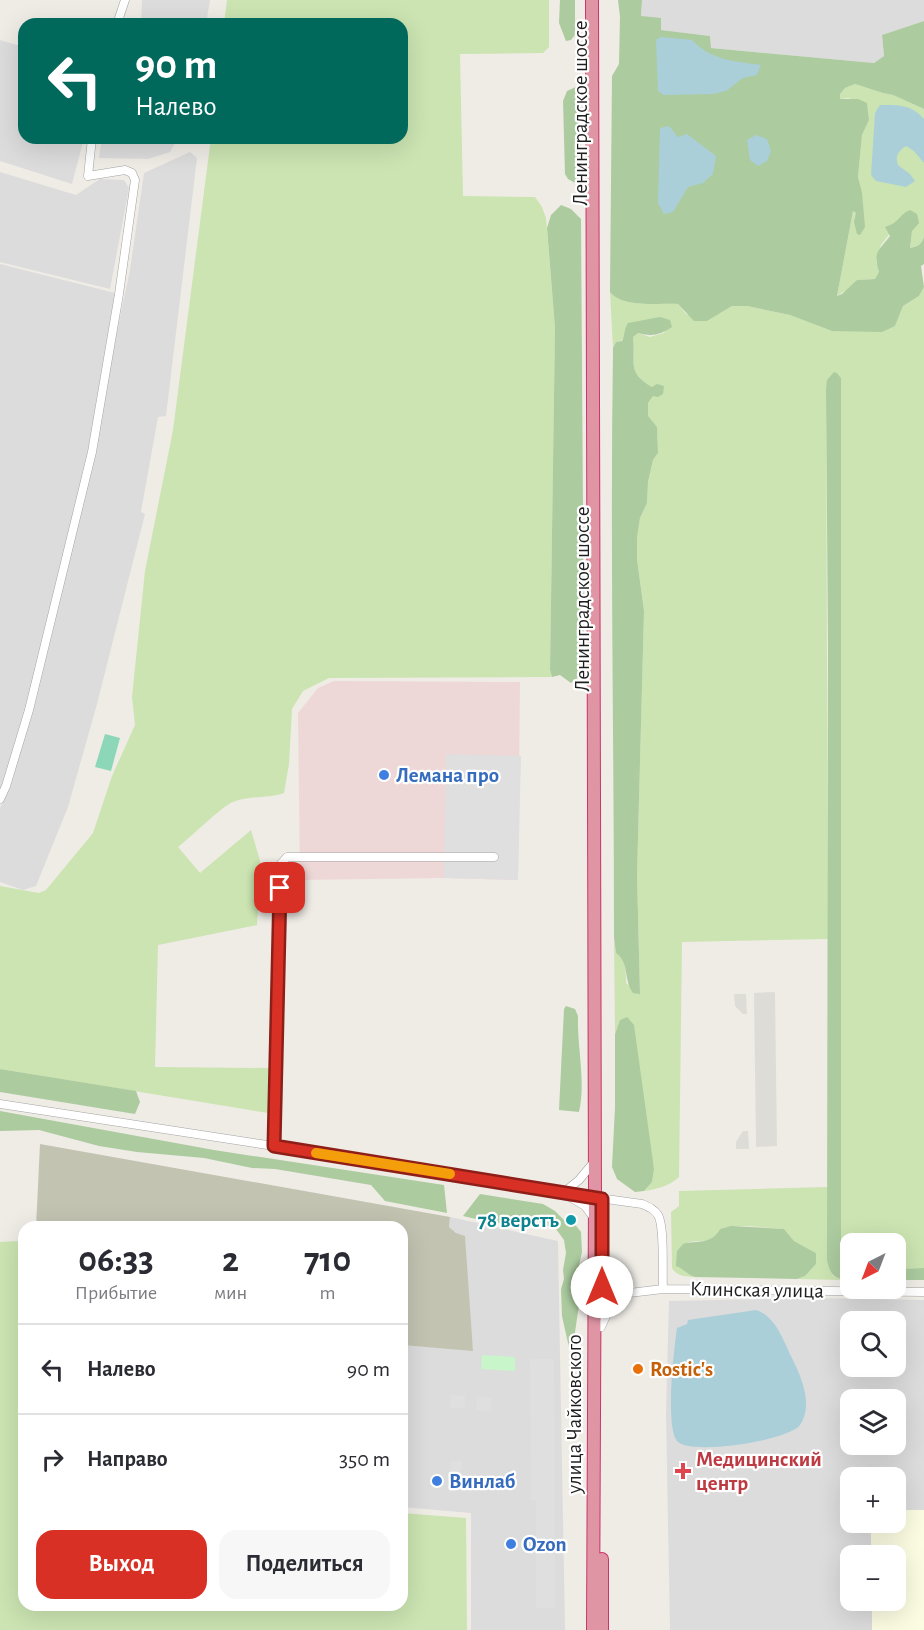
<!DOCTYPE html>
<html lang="ru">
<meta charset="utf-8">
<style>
:root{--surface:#fff;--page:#f7f7f7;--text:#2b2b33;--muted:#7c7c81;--line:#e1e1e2;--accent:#d93025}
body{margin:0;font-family:"Alegreya Sans",sans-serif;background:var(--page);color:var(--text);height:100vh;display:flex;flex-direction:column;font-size:22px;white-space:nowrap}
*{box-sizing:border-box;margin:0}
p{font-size:20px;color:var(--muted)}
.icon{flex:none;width:33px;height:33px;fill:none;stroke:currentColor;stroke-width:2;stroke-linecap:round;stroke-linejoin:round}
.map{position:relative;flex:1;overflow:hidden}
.details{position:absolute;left:18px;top:1221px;width:390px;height:390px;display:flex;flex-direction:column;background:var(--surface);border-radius:18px;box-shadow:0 6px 24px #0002}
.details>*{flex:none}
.guide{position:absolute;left:18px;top:18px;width:390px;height:126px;border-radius:18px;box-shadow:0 6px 24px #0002;background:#00695c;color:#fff;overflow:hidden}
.needle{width:39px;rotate:222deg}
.buttons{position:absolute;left:840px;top:1233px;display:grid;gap:12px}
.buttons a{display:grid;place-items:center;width:66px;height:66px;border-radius:12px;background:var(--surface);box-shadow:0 6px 24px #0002;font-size:30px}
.pin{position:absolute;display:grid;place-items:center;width:51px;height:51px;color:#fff;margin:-26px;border-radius:12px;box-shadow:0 3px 9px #0006}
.me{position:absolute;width:66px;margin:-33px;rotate:0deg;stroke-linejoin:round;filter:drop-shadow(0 0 4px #0008)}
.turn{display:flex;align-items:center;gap:21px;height:126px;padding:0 18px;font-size:27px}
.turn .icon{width:78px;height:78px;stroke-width:2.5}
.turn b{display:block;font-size:42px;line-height:51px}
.eta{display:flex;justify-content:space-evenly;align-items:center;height:102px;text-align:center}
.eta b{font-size:36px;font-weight:700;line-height:42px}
.button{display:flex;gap:12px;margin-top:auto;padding:12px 18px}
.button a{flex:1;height:69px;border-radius:18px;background:var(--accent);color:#fff;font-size:24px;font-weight:700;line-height:69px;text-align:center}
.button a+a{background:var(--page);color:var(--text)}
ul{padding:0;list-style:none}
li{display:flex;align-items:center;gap:18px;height:90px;padding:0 18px;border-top:2px solid var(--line)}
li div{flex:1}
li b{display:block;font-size:22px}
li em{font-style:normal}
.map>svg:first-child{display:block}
.residential{fill:#dddcdc;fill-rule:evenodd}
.commercial{fill:#eed8d7}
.education{fill:#fcfce2}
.airport{fill:#dedcd7}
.construction{fill:#c3c3b2}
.grass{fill:#cbe4b1}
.forest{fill:#accb9f}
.park{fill:#c8f5ca}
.pitch{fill:#8bd7b8}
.parking{fill:#dfdfdf}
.water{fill:#abcfd9}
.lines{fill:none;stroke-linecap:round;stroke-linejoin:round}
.minor-casing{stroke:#a3a3a3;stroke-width:9}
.highway-casing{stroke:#cb356b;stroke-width:14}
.minor{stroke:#fff;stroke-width:8}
.highway{stroke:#df95a4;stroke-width:12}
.route-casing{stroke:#8d1f18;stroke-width:15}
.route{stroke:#d93025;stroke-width:10}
.slow{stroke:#f59e0b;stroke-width:10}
.shop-dot{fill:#3f7fe0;stroke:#fff;stroke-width:2}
.culture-dot{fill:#0f9aa8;stroke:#fff;stroke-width:2}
.food-dot{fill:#e8710a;stroke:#fff;stroke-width:2}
.health-dot{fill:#e0444e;stroke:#fff;stroke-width:2}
.labels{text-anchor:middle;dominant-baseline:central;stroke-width:4.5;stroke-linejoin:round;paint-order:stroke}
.street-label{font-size:21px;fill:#1f1f1f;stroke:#fff}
.shop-label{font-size:21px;font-weight:bold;fill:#366cbe;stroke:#fff;text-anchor:start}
.culture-label{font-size:21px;font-weight:bold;fill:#0d838f;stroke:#fff;text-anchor:end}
.food-label{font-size:21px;font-weight:bold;fill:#c56008;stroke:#fff;text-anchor:start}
.health-label{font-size:21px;font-weight:bold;fill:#be3a42;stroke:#fff;text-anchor:start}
</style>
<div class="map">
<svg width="924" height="1630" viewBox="0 0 924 1630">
<rect width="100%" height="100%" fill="#efece6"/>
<!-- residential -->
<path class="residential" d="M 142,0 L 210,0 L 206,24 L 141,24 Z
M 642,0 L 924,0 L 924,21 L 882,35 L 884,56 L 874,63 L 711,48 L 710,36 L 661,30 L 641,16 Z
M 0,40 L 24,47 L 24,138 L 84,138 L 72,184 L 0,161 Z
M 102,138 L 178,138 L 170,152 L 148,159 L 99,158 Z
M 190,152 L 197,158 L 166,416 L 158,417 L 141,512 L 145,514 L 97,704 L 68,807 L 36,886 L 23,890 L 0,882 L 0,808 L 13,779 L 65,568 L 29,710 L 0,799 L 0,264 L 119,294 L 95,434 L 130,270 L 144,173 Z
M 0,172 L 76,195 L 100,179 L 124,180 L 129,188 L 110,289 L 0,262 Z
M 450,1217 L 558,1241 L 565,1630 L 471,1630 L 471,1513 L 402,1507 L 402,1345 L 473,1350 L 456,1233 L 449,1227 Z
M 814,1298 L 924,1300 L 924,1630 L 670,1630 L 666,1412 L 669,1301 ZM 850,1322 L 896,1322 L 896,1366 L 850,1366 ZM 850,1400 L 896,1400 L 896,1444 L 850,1444 ZM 850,1478 L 896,1478 L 896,1522 L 850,1522 ZM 850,1556 L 896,1556 L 896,1600 L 850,1600 Z"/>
<!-- commercial -->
<path class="commercial" d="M 334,681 L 520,682 L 518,880 L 444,878 L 300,880 L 298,713 L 318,688 Z"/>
<!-- education -->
<path class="education" d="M 896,1510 L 924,1510 L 924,1630 L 872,1630 L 872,1601 L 896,1600 L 896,1556 L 871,1555 L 871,1523 L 896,1522 Z"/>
<!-- airport -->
<path class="airport" d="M 775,992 L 777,1146 L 756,1147 L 754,993 Z
M 734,994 L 746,994 L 747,1014 L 743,1014 L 735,1006 Z
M 743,1131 L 748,1131 L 749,1149 L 736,1149 L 736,1142 Z"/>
<!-- construction -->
<path class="construction" d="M 40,1144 L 450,1217 L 449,1227 L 456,1233 L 465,1236 L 473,1351 L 402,1345 L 402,1227 L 36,1227 Z"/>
<!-- grass -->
<path class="grass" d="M 227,0 L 549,0 L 549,47 L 543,53 L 460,54 L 463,196 L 535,197 L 542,207 L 546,218 L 555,328 L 550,670 L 552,677 L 329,678 L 303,691 L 292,709 L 289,764 L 284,793 C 268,799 250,795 233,802 C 222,806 190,838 178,847 L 200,873 L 251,830 L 261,864 L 257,925 L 158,945 L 155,1067 L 270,1068 L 268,1113 L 0,1069 L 0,886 L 39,893 L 46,890 L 93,833 L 112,776 L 135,725 L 132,697 L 145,571 L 173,430 L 211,138 L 402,138 L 402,24 L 224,24 Z
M 855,84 L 883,93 L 893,95 L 924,109 L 924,236 C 922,244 918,246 910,248 L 912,231 L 901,219 L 881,245 L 876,261 L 879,272 L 875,279 L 857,280 L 853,286 L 837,296 L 853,211 L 857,213 L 863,205 L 858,177 L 862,135 L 869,120 L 867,104 L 848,98 L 840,99 L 840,94 L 845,88 Z
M 924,287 L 924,1268 L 896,1269 L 896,1244 L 850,1244 L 850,1258 L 842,1256 L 841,1251 L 841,378 L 837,373 L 826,389 L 828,939 L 682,942 L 679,1177 C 670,1186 657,1189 644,1191 L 652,1182 L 654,1169 L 627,1017 L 620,1020 L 615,1034 L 614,937 L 616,953 C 626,961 626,971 626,983 L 640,994 L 637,876 L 644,611 L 637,559 L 637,538 L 640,518 L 647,503 L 648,482 L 653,460 L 658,453 L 657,427 L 647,416 L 648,403 L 653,396 L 652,387 C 626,372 636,363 633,337 L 638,333 L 650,337 L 664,333 L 670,320 L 624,336 L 621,341 L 616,342 L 613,348 L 610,292 C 622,308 658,303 678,304 L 686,314 L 707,321 L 732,306 L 747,306 L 790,315 L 832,331 L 895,326 L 903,306 L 919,296 Z
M 828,1187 L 827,1260 L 833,1276 L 841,1280 L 797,1279 L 805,1276 L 816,1264 L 816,1253 L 794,1241 L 784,1229 C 762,1228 741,1223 720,1229 C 710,1245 704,1239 690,1242 C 686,1243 681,1248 677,1251 L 677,1265 C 684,1269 686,1274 695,1277 C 686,1276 677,1277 672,1268 L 671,1212 L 679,1206 L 679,1191 Z
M 19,1241 L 24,1255 L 21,1484 L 24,1485 L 24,1605 L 402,1605 L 402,1513 L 466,1518 L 467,1630 L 0,1630 L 0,1242 Z"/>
<!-- forest -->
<path class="forest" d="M 560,0 L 575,0 L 575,35 L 571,40 L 566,41 L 559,23 Z
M 618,0 L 642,0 L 641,16 L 661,18 L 661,30 L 710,36 L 711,48 L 874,63 L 884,56 L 882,35 L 924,21 L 924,109 L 893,95 L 883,93 L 855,84 L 845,88 L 840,94 L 840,99 L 858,99 L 867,103 L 869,120 L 862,135 L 858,177 L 862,193 L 865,227 L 860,235 L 857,234 L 854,222 L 856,213 L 853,211 L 837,296 L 842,294 L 857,280 L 875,279 L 879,272 C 873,251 878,252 890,236 L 885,227 C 901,222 898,215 910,210 L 917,214 L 919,223 L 912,231 L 910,248 C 919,246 922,244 924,236 L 924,264 L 921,266 L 924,287 L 919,296 L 903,306 L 895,326 L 882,332 L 832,331 L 790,315 L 747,306 L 732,306 L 707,321 L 694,321 L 678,304 C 658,303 622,308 610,292 L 612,76 L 619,64 L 620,17 Z
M 578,86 L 581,93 L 581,181 L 575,183 L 568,179 L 565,174 L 563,101 L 567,91 Z
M 561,205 L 571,209 L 581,219 L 584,662 L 581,675 L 571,683 L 560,675 L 552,677 L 550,670 L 555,328 L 547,228 L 551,215 Z
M 660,317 L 670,320 L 672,327 C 660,335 652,337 638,333 L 633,337 C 636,363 626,372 652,387 L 657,384 L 664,386 L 663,394 L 658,397 L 653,396 L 648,403 L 648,416 L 657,427 L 658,453 L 653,460 L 648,482 L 647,503 L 640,518 L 637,538 L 637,559 L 644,611 L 637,876 L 640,994 L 633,993 C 623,978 630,964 616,953 L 614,937 C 614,741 610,544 613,348 L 616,342 L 622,341 C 625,335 624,329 628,323 Z
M 834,372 L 837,373 L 841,378 L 841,1251 L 842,1256 L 850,1258 L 850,1280 C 835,1280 830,1275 827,1260 L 828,647 L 826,389 L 827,380 Z
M 566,1006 L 575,1009 L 578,1016 C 577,1048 586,1081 579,1112 L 559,1110 L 564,1009 Z
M 627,1017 L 634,1025 L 654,1169 L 652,1182 L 644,1191 L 635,1192 L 617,1179 L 612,1167 L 615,1107 L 615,1034 L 620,1020 Z
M 0,1069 L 136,1091 L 140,1102 L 135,1114 L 0,1092 Z
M 0,1111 L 214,1150 L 444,1185 L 447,1213 L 385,1201 L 371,1185 L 275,1169 L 252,1168 L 204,1158 L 137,1152 L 99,1146 L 39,1130 L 0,1131 Z
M 480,1194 L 543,1204 L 555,1211 L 564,1220 L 574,1223 L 581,1232 L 582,1252 L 577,1275 L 580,1286 L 579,1305 L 574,1339 L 577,1363 L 576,1367 L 573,1368 L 569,1365 L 570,1352 L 562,1316 L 561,1289 L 564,1279 L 563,1270 L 566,1253 L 564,1240 L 556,1229 L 542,1224 L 493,1223 L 463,1216 Z
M 731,1226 L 784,1229 L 794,1241 L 816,1253 L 816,1264 L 805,1276 L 797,1279 L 695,1277 C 686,1274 684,1269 676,1266 L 677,1251 L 683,1244 C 698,1240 711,1245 720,1229 Z
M 924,1268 L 924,1280 L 896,1280 L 896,1269 Z"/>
<!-- park -->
<path class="park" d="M 482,1355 L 515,1357 L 515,1371 L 481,1369 Z"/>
<!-- pitch -->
<path class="pitch" d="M 105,734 L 120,738 L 111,771 L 95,767 Z"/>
<!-- parking -->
<path class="parking" d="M 446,754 L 521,756 L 518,880 L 444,878 Z
M 530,1359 L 554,1359 L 555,1608 L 536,1608 L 536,1500 L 531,1500 Z
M 451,1395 L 465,1396 L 465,1408 L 450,1408 Z
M 477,1397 L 491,1398 L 491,1411 L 476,1410 Z
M 451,1461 L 462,1461 L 460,1491 L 449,1491 Z"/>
<!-- water -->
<path class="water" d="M 661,37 L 692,40 C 712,61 734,61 761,65 L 757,75 L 743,78 L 726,91 L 713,94 L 664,95 L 658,91 L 656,40 Z
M 880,105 C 898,105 911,104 924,119 L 924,163 L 914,151 L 906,146 C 898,152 895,155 898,165 L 910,174 L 915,181 L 906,187 L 876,181 L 871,175 L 875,113 Z
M 669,126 L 678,137 L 687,134 L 716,156 L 713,174 L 703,183 L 688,187 L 673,212 L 664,214 L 658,203 L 660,128 Z
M 756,135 L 767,139 L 771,151 L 767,161 L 758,166 L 750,160 L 747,140 Z
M 756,1310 C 773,1315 782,1336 789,1352 C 799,1372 815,1403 800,1425 C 788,1441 689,1456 677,1441 C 665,1426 674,1348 677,1328 L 687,1324 L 688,1320 Z"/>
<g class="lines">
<!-- minor casing -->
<g class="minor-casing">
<path id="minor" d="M 117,24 L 125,0
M 0,799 L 6,786 L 29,710 L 92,452 L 119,294 L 135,180 L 132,173 L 125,170 L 88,176 L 92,138
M 0,1104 L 274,1146 L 563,1193 L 642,1204 C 649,1207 654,1209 658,1215 C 665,1227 662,1273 663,1289
M 274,1146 L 280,865 L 287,857 L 494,857
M 563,1193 L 579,1180 L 594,1162
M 570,1197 L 585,1206 L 594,1218
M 601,1327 L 610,1307 L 621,1294 L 663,1289 L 924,1292"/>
</g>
<!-- highway casing -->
<g class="highway-casing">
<path id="highway" d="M 592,0 L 595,1198 L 593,1630
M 602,1559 L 602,1630"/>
</g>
<!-- minor -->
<use href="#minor" class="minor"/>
<!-- highway -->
<use href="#highway" class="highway"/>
</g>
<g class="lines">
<!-- route casing -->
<g class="route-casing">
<path id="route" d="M 280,888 L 274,1146 L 602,1199 L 602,1287"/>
</g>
<!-- route -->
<use href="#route" class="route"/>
<!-- slow -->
<path class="slow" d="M 316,1153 L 450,1174"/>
</g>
<!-- markers -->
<g class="shop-dot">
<circle cx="384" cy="775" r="6"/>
<circle cx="437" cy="1481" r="6"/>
<circle cx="511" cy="1544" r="6"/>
</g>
<circle class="culture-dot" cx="571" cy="1220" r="6"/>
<circle class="food-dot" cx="638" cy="1369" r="6"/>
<path class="health-dot" d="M680 1462h6v6h6v6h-6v6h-6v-6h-6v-6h6z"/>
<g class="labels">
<!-- street labels -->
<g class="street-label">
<text transform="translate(580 113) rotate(-90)">Ленинградское шоссе</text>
<text transform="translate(582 599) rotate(-90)">Ленинградское шоссе</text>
<text transform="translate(757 1290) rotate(1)">Клинская улица</text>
<text transform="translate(574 1414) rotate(-90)">улица Чайковского</text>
</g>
<!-- shop labels -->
<g class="shop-label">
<text x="396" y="775">Лемана про</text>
<text x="449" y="1481">Винлаб</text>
<text x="523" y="1544">Ozon</text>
</g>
<!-- culture labels -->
<g class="culture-label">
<text x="559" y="1220">78 верстъ</text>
</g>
<!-- food labels -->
<g class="food-label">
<text x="650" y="1369">Rostic's</text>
</g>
<!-- health labels -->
<g class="health-label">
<text x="696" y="1459">Медицинский<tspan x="696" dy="24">центр</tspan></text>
</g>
</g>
</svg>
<div class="buttons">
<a><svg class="needle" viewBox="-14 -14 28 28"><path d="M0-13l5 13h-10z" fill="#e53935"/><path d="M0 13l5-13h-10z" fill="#7c7c81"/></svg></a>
<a><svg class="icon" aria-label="search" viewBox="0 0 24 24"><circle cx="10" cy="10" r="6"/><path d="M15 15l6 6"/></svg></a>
<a><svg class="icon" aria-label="layers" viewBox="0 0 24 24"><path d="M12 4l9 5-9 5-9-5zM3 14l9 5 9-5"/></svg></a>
<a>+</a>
<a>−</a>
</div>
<div class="pin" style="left:280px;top:888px;background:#d93025"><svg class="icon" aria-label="arrive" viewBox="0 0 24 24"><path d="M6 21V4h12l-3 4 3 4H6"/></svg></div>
<svg class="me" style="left:602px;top:1287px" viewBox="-20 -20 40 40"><circle r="19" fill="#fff"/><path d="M0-13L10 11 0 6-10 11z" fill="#d93025"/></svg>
<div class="guide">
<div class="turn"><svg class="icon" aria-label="left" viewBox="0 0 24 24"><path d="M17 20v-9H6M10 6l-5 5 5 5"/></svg><div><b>90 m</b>Налево</div></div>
</div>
<section class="details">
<div class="eta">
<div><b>06:33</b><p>Прибытие</p></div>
<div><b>2</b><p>мин</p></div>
<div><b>710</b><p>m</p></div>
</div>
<ul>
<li><svg class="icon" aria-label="left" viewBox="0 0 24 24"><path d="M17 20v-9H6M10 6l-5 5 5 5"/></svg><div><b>Налево</b></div><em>90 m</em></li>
<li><svg class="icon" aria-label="right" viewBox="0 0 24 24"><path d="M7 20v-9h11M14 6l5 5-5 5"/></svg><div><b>Направо</b></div><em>350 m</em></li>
</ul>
<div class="button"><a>Выход</a><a>Поделиться</a></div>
</section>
</div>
